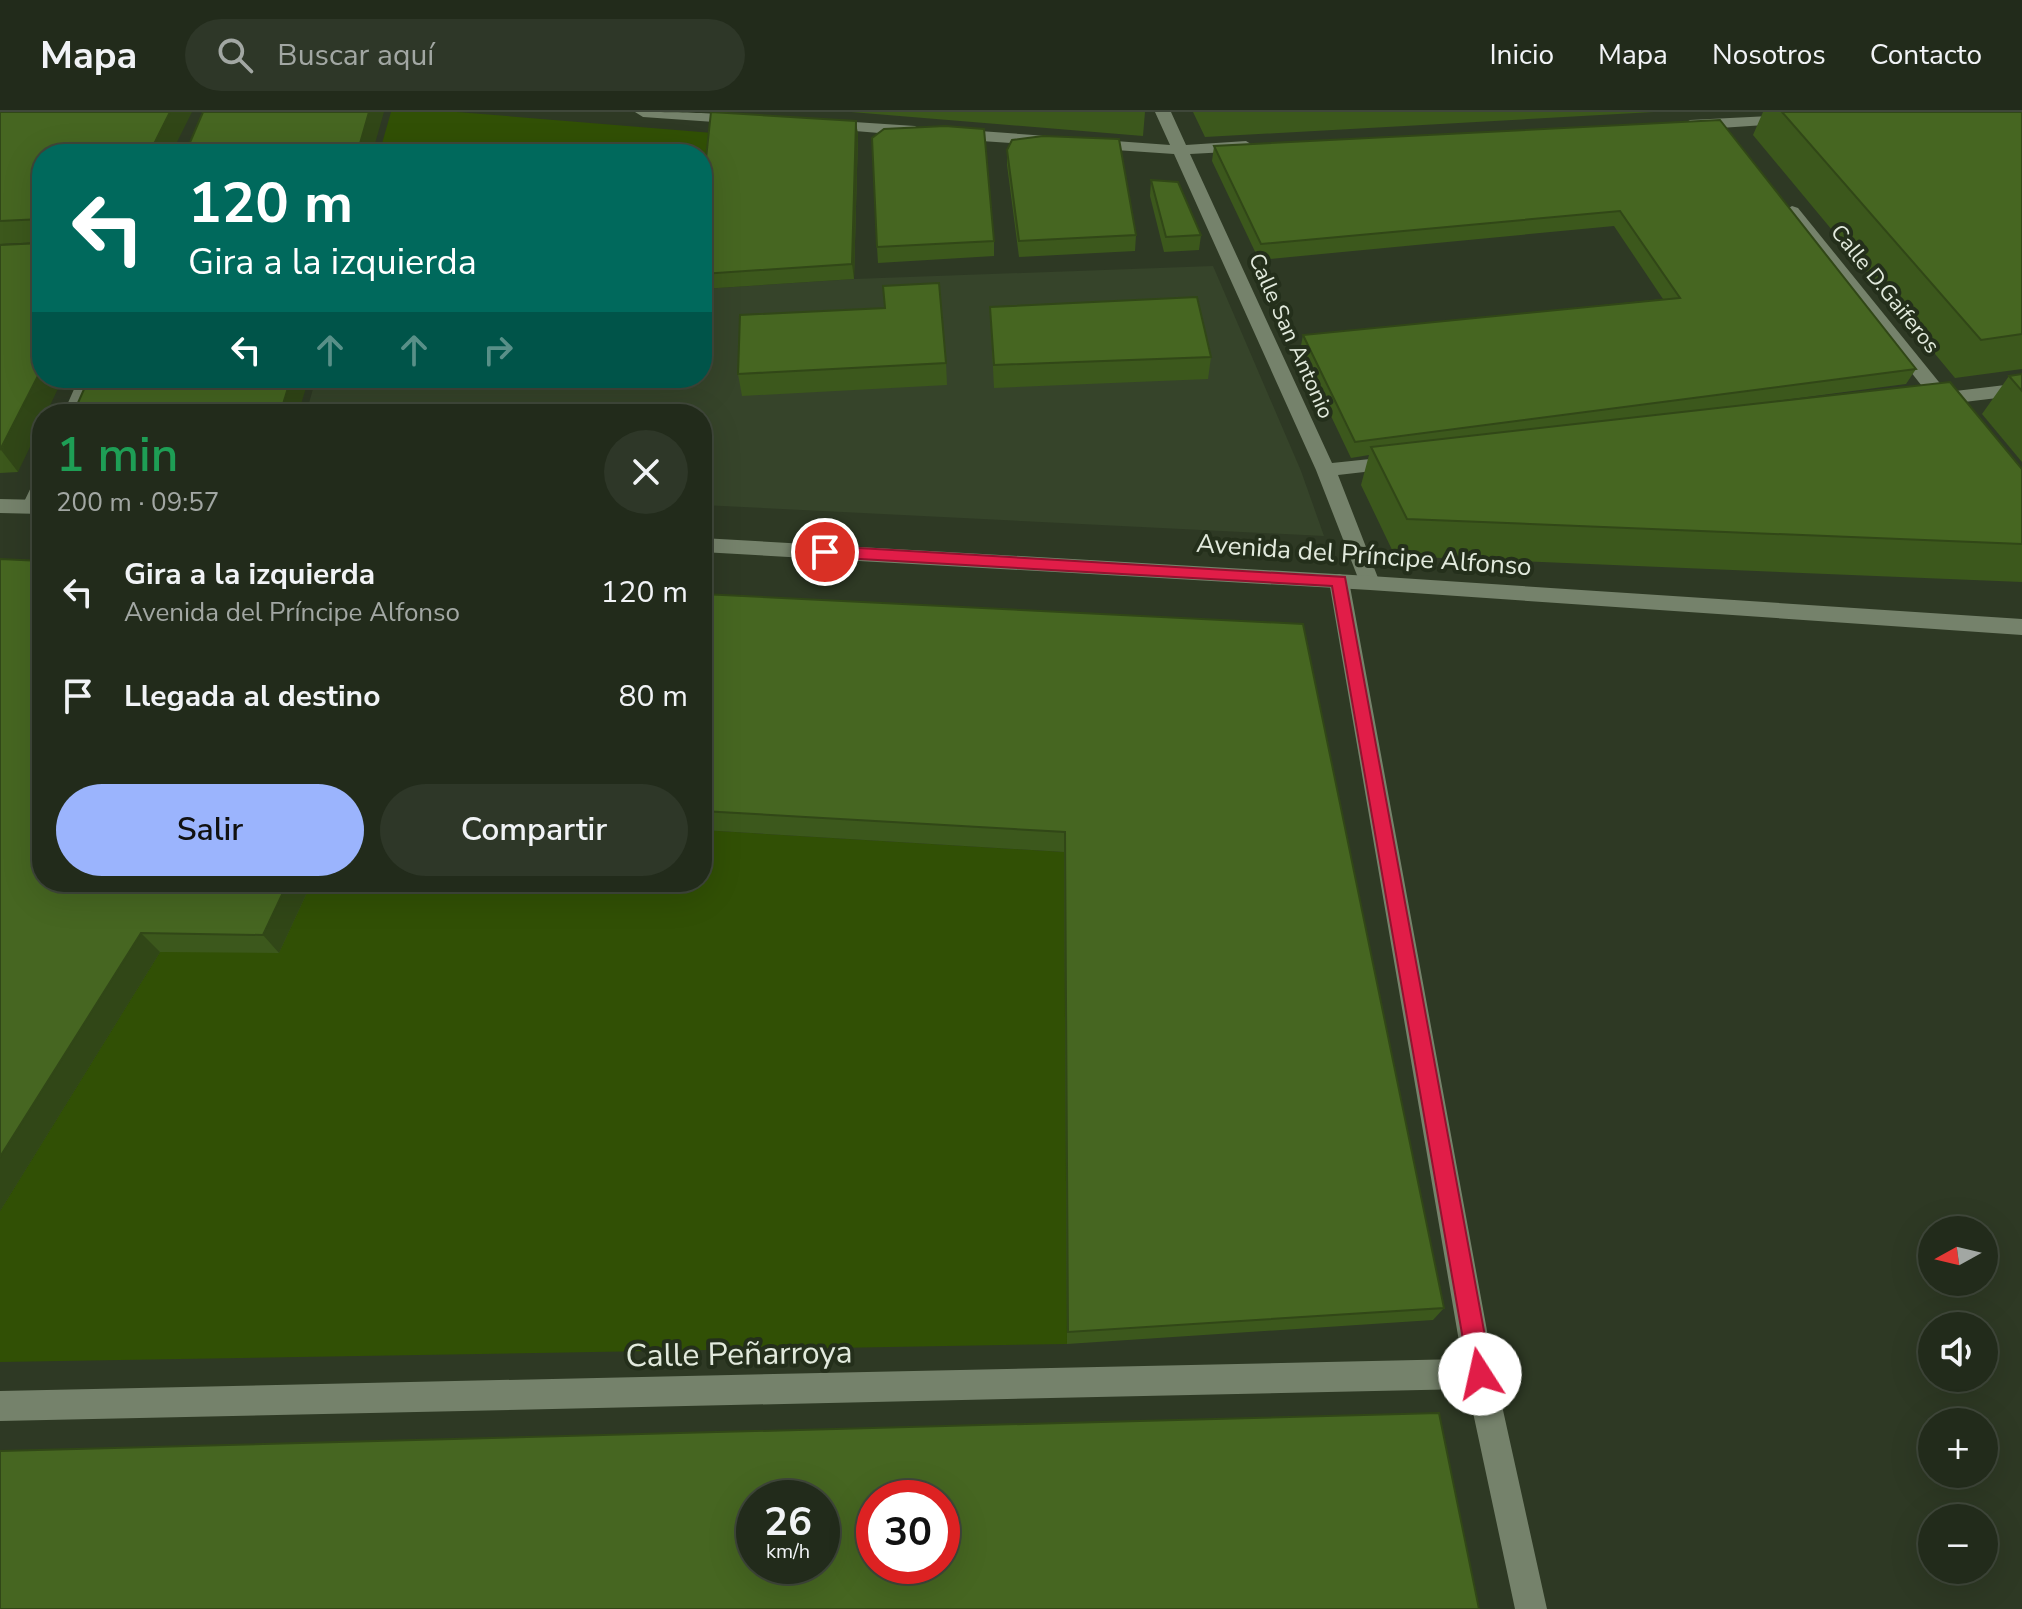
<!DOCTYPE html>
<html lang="es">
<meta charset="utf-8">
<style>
:root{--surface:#222b1b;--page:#2e3728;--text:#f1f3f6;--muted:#a2a7a3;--line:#3f473a;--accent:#9bb4fd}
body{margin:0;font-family:"Nunito Sans",sans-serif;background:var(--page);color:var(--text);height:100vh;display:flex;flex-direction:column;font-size:30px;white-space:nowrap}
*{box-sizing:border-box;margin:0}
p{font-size:26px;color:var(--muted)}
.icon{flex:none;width:44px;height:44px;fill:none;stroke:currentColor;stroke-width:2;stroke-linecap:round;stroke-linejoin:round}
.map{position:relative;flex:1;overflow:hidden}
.side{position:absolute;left:32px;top:292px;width:680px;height:488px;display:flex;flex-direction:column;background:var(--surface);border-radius:32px;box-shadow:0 8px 32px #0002,0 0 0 2px var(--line)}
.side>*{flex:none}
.top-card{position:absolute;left:32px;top:32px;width:680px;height:244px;border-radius:32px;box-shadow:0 8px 32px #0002,0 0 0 2px var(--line);background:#00695c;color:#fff;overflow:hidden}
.needle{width:52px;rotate:262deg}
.tools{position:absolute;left:1918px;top:1104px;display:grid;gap:16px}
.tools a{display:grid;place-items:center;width:80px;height:80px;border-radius:50%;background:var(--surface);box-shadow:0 8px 32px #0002,0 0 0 2px var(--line);font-size:40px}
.speed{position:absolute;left:736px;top:1368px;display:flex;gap:16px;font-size:40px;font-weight:700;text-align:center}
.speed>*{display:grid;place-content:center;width:104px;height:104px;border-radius:50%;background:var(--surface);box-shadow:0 8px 32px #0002,0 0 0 2px var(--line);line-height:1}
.speed small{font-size:20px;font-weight:400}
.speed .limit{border:12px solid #d22;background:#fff;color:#111}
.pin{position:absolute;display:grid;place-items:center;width:68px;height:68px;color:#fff;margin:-34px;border:4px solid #fff;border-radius:50%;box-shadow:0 2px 8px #0007}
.me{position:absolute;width:88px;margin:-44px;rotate:350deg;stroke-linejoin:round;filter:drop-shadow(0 0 6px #0008)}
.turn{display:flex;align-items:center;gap:28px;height:168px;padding:0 24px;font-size:36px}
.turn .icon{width:104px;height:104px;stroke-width:2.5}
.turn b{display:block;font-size:56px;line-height:68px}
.lanes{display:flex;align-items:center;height:76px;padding:0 24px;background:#0003;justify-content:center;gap:40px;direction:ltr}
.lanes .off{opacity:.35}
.round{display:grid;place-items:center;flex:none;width:84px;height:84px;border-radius:42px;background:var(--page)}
.head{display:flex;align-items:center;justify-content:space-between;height:136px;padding:0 24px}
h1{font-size:48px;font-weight:600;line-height:60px;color:#1e9e55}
.button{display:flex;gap:16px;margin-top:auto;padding:16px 24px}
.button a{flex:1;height:92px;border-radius:48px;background:var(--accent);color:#111;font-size:32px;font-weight:600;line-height:92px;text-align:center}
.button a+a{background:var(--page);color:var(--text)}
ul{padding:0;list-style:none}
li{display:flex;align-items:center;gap:24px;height:104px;padding:0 24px}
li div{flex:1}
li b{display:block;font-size:30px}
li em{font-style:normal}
header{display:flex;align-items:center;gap:48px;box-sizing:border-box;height:112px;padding:0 40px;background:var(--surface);border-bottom:2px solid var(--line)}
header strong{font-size:38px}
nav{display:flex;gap:44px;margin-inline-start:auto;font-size:28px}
.search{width:560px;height:72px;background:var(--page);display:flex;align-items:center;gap:20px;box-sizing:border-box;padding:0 28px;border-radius:44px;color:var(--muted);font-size:30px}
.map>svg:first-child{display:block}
.built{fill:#36442a}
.green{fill:#315005}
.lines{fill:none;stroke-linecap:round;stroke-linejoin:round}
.street{fill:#75826b;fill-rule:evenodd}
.secondary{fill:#75826b;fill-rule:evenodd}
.wall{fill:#3c581c}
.shaded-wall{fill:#314717}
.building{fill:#466621;stroke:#314717;stroke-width:2;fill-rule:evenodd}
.route{fill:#e11d48;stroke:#92132f;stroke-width:2}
.labels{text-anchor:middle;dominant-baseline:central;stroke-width:8;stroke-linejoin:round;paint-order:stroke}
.far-street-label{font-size:22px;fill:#e2eadd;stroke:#242f1b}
.street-label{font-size:26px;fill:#e2eadd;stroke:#242f1b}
.near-street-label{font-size:32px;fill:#e2eadd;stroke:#242f1b}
</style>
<header>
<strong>Mapa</strong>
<div class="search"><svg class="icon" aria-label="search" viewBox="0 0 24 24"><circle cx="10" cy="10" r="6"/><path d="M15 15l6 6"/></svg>Buscar aquí</div>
<nav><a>Inicio</a><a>Mapa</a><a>Nosotros</a><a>Contacto</a></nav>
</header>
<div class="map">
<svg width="2022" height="1497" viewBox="0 0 2022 1497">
<rect width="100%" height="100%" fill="#2e3924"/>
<!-- built -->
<path class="built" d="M 1213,154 L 1301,359 L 1324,424 L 702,393 L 702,302 L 306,302 L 316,266 L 702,266 L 702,177 L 854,167 Z"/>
<!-- green -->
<path class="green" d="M 391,0 L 457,0 L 713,21 L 702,123 L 702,42 L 379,42 Z
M 702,718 L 1064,740 L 1067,1232 L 0,1250 L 0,1099 L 160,840 L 312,770 L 702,770 Z"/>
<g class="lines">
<!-- street -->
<path class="street" d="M 635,0 C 658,0 737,0 751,7 L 743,12 L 643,5 Z
M 1155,0 L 1171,0 L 1186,33 L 1246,29 L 1254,34 L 1246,39 L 1190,42 L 1332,351 L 1399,344 L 1409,350 L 1399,356 L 1338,363 L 1380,471 L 1377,476 L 1363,476 L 1360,471 L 1316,358 L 1174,42 L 952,27 L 944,22 L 952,17 L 1170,33 Z
M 1789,3 L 1797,8 L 1794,11 L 1690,18 L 1682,13 L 1690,8 Z
M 824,8 L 915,14 L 923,19 L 915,24 L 819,16 L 819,10 Z
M 1792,94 L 1798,96 L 1947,280 L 2022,271 L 2022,283 L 1956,291 L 1958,295 L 1956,299 L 1949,301 L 1938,293 L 1925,292 L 1923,288 L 1929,283 L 1784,99 Z
M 79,266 L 97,266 L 81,302 L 63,302 Z
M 42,365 L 42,394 L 32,401 L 25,399 L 22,394 L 35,367 Z
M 1339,462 L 1346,464 L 1349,469 L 1495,1262 L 1547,1497 L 1515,1497 L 1468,1277 L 0,1309 L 0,1279 L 1462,1247 L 1329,469 L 1332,464 Z"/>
<!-- secondary -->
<path class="secondary" d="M 0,387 L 42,388 L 42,402 L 0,401 Z
M 702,426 L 1370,464 L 2022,507 L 2022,523 L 1370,478 L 702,440 Z"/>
</g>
<!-- wall -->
<path class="wall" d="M 0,0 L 42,42 L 42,130 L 0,132 Z
M 851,0 L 1145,0 L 1143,24 Z
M 1193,0 L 1654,0 L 1205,25 Z
M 1763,0 L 2022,0 L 2022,257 L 1955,266 L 1753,23 Z
M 1720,8 L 1916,257 L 1906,272 L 1776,289 L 2022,357 L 2022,470 L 1395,444 L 1361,373 L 1369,343 L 1351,346 L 1300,239 L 1303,223 L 1663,187 L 1614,114 L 1259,148 L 1212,49 L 1214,34 Z
M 856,9 L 858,24 L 854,167 L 702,177 L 702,84 Z
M 1007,38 L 1136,123 L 1135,139 L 1019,145 L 1007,53 Z
M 1151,68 L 1201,123 L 1199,138 L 1164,140 L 1150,84 Z
M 994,129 L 994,144 L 878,151 L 877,135 Z
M 0,133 L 18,360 L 0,361 Z
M 990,195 L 1211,245 L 1208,267 L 994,276 Z
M 885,196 L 946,251 L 947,273 L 742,284 L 738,262 Z
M 2022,262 L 2022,350 L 1982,302 L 2009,264 Z
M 702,482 L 1303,512 L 1444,1196 L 1433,1208 L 1067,1232 L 1064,740 L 702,718 Z
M 42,770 L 312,770 L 279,841 L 160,840 L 0,1099 Z"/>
<!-- shaded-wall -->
<path class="shaded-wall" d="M 170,0 L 192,0 L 171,42 L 149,42 Z
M 369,0 L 384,0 L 372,42 L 357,42 Z
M 856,9 L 858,24 L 854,167 L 852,152 Z
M 42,256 L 42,266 L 63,266 L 46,302 L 42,302 L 42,310 L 18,360 L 1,338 Z
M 291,266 L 309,266 L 298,302 L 280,302 Z
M 288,770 L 312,770 L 279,841 L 263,823 Z
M 141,821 L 160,840 L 0,1099 L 0,1045 Z"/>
<!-- building -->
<path class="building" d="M 0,0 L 170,0 L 149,42 L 42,42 L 42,107 L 0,109 Z
M 203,0 L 369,0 L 357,42 L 185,42 Z
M 711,0 L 856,9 L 852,152 L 702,162 L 702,84 Z
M 1782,0 L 2022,0 L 2022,222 L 1981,228 Z
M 1720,8 L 1916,257 L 1355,330 L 1303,223 L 1680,186 L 1620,99 L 1261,132 L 1214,34 Z
M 945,14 L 984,17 L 994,129 L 877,135 L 872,26 L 884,17 Z
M 1043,24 L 1119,27 L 1136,123 L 1019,129 L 1007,38 L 1012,28 Z
M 1151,68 L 1178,70 L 1201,123 L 1166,125 Z
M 42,131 L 42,256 L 0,338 L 0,133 Z
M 939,171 L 946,251 L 738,262 L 740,203 L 885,196 L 883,174 Z
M 1197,185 L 1211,245 L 994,253 L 990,195 Z
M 2022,262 L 2022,279 L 2009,264 Z
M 89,266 L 291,266 L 280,302 L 73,302 Z
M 1950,270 L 2022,357 L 2022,432 L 1407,407 L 1371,335 Z
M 0,447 L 42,449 L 42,770 L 288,770 L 263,823 L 141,821 L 0,1045 Z
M 702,482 L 1303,512 L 1444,1196 L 1068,1220 L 1065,720 L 702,699 Z
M 1439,1301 L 1479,1497 L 0,1497 L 0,1339 ZM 754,1386 L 822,1386 L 822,1454 L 754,1454 ZM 874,1386 L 942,1386 L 942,1454 L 874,1454 Z"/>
<!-- route -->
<path class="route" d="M 825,434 L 1345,465 L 1492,1262 L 1488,1270 L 1480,1273 L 1472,1270 L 1469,1262 L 1332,474 L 825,445 L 817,440 Z"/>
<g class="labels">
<!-- far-street labels -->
<g class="far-street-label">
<text transform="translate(1885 177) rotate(51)">Calle D.Gaiferos</text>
<text transform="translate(1291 224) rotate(66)">Calle San Antonio</text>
</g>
<!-- street labels -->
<g class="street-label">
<text transform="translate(1364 443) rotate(4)">Avenida del Príncipe Alfonso</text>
</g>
<!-- near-street labels -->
<g class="near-street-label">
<text transform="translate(739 1242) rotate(-1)">Calle Peñarroya</text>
</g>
</g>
</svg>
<div class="tools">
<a><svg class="needle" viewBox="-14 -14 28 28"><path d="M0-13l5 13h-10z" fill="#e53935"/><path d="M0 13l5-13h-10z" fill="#a2a7a3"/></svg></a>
<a><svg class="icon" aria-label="sound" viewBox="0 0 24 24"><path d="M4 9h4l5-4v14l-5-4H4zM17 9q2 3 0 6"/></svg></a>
<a>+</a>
<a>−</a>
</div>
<div class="speed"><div>26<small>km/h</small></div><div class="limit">30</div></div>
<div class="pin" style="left:825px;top:440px;background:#d93025"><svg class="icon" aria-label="arrive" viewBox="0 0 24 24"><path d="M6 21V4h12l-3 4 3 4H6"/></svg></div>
<svg class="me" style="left:1480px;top:1262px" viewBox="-20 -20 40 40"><circle r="19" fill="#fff"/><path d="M0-13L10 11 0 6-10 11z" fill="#e11d48"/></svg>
<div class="top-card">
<div class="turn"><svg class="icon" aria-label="left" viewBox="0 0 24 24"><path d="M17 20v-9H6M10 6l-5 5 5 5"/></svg><div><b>120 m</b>Gira a la izquierda</div></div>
<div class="lanes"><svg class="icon" aria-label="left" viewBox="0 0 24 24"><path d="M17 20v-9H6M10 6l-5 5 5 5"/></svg><svg class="icon off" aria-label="ahead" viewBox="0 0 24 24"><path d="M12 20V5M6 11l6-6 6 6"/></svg><svg class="icon off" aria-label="ahead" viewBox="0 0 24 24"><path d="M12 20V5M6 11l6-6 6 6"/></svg><svg class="icon off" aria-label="right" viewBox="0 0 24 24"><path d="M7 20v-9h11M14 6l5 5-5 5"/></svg></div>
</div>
<section class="side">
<div class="head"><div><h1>1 min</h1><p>200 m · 09:57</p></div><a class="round"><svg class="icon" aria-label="close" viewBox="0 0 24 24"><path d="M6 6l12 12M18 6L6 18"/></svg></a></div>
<ul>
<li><svg class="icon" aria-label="left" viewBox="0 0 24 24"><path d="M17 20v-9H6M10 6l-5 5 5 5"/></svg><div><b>Gira a la izquierda</b><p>Avenida del Príncipe Alfonso</p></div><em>120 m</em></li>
<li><svg class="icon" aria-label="arrive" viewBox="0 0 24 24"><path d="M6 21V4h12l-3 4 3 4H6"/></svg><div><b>Llegada al destino</b></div><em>80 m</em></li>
</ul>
<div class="button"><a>Salir</a><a>Compartir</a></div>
</section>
</div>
